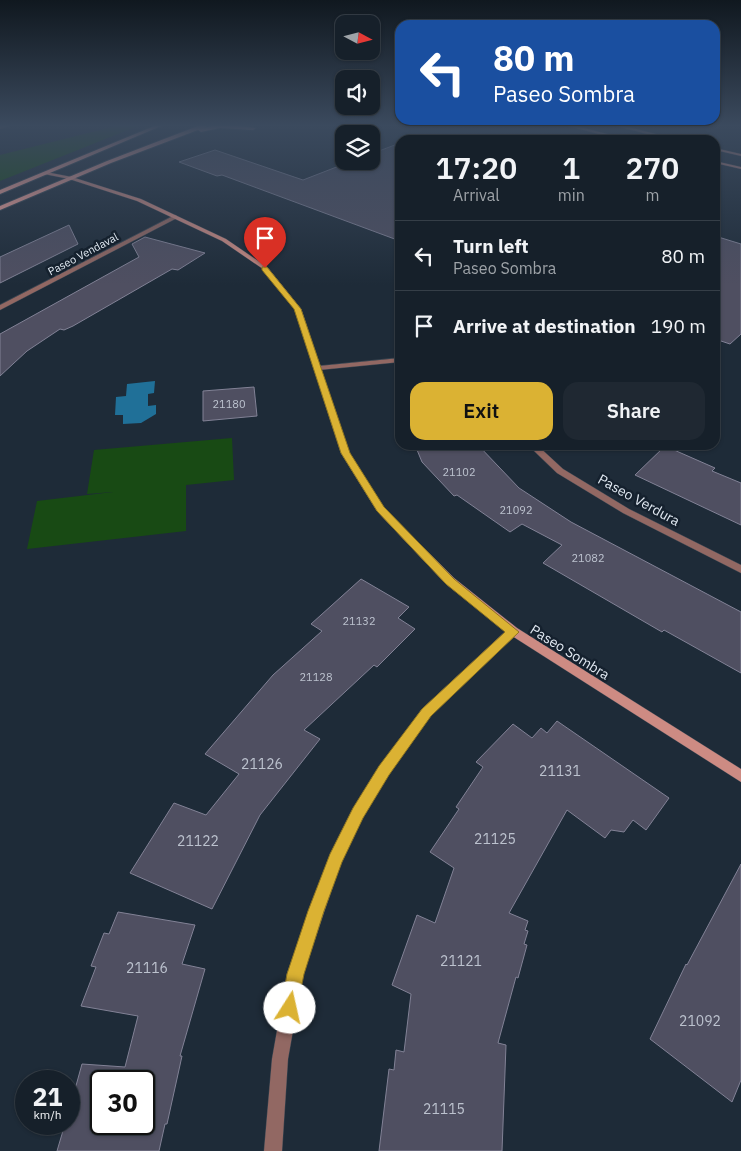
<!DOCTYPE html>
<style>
:root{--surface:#16202a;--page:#1f2832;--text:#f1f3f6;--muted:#9ea3a8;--line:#353e47;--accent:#dbb233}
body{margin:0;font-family:"IBM Plex Sans",sans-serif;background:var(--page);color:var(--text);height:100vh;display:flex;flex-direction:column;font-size:19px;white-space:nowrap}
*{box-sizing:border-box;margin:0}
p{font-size:16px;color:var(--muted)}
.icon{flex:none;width:28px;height:28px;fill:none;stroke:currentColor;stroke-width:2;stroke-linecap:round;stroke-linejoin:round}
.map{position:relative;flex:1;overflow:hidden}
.panel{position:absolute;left:395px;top:135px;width:325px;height:315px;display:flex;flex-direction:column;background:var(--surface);border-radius:15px;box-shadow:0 1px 4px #0004,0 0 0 1px var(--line)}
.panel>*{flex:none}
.top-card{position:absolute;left:395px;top:20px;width:325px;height:105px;border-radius:15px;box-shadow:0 1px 4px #0004,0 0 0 1px var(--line);background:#1a4fa0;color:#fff;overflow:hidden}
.needle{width:32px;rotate:97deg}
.fabs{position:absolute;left:335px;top:15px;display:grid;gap:10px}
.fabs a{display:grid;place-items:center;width:45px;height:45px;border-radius:10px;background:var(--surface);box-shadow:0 1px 4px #0004,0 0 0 1px var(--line);font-size:25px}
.speed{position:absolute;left:15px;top:1070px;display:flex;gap:10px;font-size:25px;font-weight:700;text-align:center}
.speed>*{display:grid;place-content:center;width:65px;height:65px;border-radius:50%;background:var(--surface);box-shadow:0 1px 4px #0004,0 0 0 1px var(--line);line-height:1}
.speed small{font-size:12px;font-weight:400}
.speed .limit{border:2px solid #111;border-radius:8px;background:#fff;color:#111}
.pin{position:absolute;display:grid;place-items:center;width:42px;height:42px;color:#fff;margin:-51px -21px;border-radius:50% 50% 50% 0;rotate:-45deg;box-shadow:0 0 5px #0007}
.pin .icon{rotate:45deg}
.me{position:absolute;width:55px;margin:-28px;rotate:10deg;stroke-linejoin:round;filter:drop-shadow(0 0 4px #0008)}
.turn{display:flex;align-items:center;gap:18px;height:105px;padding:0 15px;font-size:22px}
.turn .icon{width:65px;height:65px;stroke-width:2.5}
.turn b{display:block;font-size:35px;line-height:42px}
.eta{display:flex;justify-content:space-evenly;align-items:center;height:85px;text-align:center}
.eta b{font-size:30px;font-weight:600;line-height:35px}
.button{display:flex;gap:10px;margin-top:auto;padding:10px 15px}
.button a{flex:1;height:58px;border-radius:15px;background:var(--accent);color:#111;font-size:20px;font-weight:600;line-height:58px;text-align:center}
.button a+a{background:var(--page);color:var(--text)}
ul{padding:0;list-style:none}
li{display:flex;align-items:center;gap:15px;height:70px;padding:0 15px;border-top:1px solid var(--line)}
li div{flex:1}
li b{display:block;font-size:19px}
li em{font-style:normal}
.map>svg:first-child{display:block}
.green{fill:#184a14}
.water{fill:#207098}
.building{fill:#4f4f61;stroke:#828296;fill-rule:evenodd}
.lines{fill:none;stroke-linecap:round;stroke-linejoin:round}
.street-casing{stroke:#394652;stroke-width:1}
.secondary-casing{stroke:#394652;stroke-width:1}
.primary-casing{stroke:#394652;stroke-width:2}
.street{fill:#926863;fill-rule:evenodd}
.secondary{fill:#cd8b83;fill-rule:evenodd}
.primary{fill:#fba59b;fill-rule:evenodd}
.route{fill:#dbb233;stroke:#8e7421}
.labels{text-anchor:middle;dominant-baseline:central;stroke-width:5;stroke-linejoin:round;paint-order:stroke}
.far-street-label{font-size:11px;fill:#e1e9f2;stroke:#15212e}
.number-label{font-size:11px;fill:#bcc2ce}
.street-label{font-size:14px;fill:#e1e9f2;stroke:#15212e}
.near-number-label{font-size:14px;fill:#bcc2ce}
</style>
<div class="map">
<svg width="741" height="1151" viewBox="0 0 741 1151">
<rect width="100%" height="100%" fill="#1e2b38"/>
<!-- green -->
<path class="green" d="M 124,124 L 143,124 L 0,181 L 0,155 Z
M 232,438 L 234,480 L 186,485 L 186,531 L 27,549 L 37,501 L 113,492 L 87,494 L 94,450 Z"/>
<!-- water -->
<path class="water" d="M 155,381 L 154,393 L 148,394 L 148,406 L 156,405 L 156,414 L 141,423 L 123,424 L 123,415 L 115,415 L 116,397 L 126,396 L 127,384 Z"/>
<!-- building -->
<path class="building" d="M 400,143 L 400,241 L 222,175 L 217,176 L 179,162 L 215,150 L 303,180 L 352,161 L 371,161 L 371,154 Z
M 69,225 L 78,244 L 0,283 L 0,257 Z
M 715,236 L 741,244 L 741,334 L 730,344 L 715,339 Z
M 145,237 L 205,253 L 178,270 L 172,269 L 73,326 L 64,330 L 60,329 L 27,351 L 0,376 L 0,334 L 139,257 L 132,244 Z
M 254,387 L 257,416 L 203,421 L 203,391 Z
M 415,445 L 478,445 L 519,488 L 571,522 L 741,612 L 741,673 L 664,630 L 662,632 L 543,563 L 562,545 L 522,524 L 510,532 L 457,495 L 454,496 L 422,462 Z
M 665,446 L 715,468 L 712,471 L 741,483 L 741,525 L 635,475 Z
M 361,579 L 409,607 L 398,618 L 415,629 L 377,667 L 374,665 L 304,730 L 320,739 L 260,815 L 212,909 L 130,873 L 174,803 L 206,815 L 239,774 L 205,754 L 273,675 L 322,631 L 311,624 Z
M 557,721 L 669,798 L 646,830 L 633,820 L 624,832 L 611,830 L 605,838 L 567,810 L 509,913 L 528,921 L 525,930 L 528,931 L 524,944 L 527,945 L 518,978 L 516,977 L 498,1043 L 506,1045 L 502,1151 L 379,1151 L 389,1069 L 394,1070 L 396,1050 L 404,1052 L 411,994 L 392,985 L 417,915 L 435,923 L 454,868 L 430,852 L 459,809 L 456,807 L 483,767 L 476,762 L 513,724 L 532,738 L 541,728 L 547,733 Z
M 741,864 L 741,1080 L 732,1102 L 650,1039 L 686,964 L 687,965 Z
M 118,912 L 195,925 L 182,964 L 205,969 L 180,1056 L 182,1056 L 167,1124 L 165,1124 L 159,1151 L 57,1151 L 65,1124 L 69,1124 L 69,1111 L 82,1064 L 125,1067 L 138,1016 L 81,1006 L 96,967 L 91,966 L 104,933 L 109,934 ZM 101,1081 L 144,1081 L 144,1124 L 101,1124 Z"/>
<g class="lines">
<!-- street casing -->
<g class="street-casing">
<path id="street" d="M 8,124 L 16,124 L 0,129 L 0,127 Z
M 175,215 L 177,216 L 177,218 L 0,310 L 0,305 Z
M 400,358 L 400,362 L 319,370 L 315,368 L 319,366 Z
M 528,445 L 537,445 L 563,469 L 629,509 L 741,565 L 741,573 L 623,513 L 557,473 Z
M 513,627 L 517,628 L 518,631 L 517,634 L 430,715 L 388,775 L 363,817 L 341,862 L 303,974 L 288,1059 L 282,1151 L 264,1151 L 272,1059 L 287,974 L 330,855 L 353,809 L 380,767 L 422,709 L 509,628 Z"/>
</g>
<!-- secondary casing -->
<g class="secondary-casing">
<path id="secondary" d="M 560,124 L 569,124 L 630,140 L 622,140 Z
M 608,124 L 617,124 L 679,140 L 671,140 Z
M 715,148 L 741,154 L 741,156 L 715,150 Z
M 715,161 L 741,167 L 741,169 L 715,163 Z
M 46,172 L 72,177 L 141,199 L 226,239 L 267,267 L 301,309 L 349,453 L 383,507 L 454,578 L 517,628 L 741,769 L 741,782 L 509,634 L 446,584 L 377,511 L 341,453 L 295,309 L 263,269 L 222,241 L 137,201 L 69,179 L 44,174 Z"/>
</g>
<!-- primary casing -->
<g class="primary-casing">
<path id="primary" d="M 159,124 L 166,124 L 0,194 L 0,190 Z
M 203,124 L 211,124 L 204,128 L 220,124 L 256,128 L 253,130 L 220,128 L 201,132 L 198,130 L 111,163 L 0,210 L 0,206 L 107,161 Z"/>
</g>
<!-- street -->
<use href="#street" class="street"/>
<!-- secondary -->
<use href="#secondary" class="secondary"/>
<!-- primary -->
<use href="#primary" class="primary"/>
</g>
<!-- sky -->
<linearGradient id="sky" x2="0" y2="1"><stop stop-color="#10181f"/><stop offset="0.44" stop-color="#3b4a5e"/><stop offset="1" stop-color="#3b4a5e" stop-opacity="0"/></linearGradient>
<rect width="741" height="285" fill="url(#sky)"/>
<!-- route -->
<path class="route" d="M 262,267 L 267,267 L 301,309 L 350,453 L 384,507 L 454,579 L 519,632 L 431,716 L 389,775 L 363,818 L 342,862 L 324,911 L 304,974 L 296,1014 L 290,1017 L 283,1014 L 281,1008 L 287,974 L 308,911 L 330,854 L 353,808 L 379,766 L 422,709 L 505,632 L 446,584 L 377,511 L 341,453 L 294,309 L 262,270 Z"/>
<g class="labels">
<!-- far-street labels -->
<g class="far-street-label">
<text transform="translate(83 254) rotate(-28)">Paseo Vendaval</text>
</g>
<!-- number labels -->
<g class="number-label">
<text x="229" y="404">21180</text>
<text x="459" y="472">21102</text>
<text x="516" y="510">21092</text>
<text x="588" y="558">21082</text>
<text x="359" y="621">21132</text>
<text x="316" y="677">21128</text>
</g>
<!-- street labels -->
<g class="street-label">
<text transform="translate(639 500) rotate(29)">Paseo Verdura</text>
<text transform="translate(570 652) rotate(32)">Paseo Sombra</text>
</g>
<!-- near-number labels -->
<g class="near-number-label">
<text x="262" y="764">21126</text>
<text x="560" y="771">21131</text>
<text x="495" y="839">21125</text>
<text x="198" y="841">21122</text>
<text x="461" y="961">21121</text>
<text x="147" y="968">21116</text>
<text x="700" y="1021">21092</text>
<text x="444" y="1109">21115</text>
</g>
</g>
</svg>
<div class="fabs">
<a><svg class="needle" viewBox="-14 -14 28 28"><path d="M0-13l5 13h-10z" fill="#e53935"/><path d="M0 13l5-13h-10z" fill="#9ea3a8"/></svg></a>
<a><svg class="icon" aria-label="sound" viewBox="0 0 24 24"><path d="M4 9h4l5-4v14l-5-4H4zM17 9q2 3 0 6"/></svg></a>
<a><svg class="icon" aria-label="layers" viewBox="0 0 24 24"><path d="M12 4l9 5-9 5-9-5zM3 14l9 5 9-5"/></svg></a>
</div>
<div class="speed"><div>21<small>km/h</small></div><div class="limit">30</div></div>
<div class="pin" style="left:265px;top:268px;background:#d93025"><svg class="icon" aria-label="arrive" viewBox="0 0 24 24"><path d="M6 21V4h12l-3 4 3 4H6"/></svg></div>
<svg class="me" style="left:290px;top:1008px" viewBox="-20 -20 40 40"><circle r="19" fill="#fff"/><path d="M0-13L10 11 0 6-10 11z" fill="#dbb233"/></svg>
<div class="top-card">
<div class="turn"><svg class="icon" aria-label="left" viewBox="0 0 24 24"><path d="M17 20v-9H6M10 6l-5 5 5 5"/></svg><div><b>80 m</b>Paseo Sombra</div></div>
</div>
<section class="panel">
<div class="eta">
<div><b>17:20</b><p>Arrival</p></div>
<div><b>1</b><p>min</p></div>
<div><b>270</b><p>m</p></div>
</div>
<ul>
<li><svg class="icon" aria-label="left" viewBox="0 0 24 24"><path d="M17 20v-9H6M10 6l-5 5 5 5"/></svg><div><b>Turn left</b><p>Paseo Sombra</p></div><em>80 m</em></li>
<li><svg class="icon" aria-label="arrive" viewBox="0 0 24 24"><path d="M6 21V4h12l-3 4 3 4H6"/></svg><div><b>Arrive at destination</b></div><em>190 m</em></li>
</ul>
<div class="button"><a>Exit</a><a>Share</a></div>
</section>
</div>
